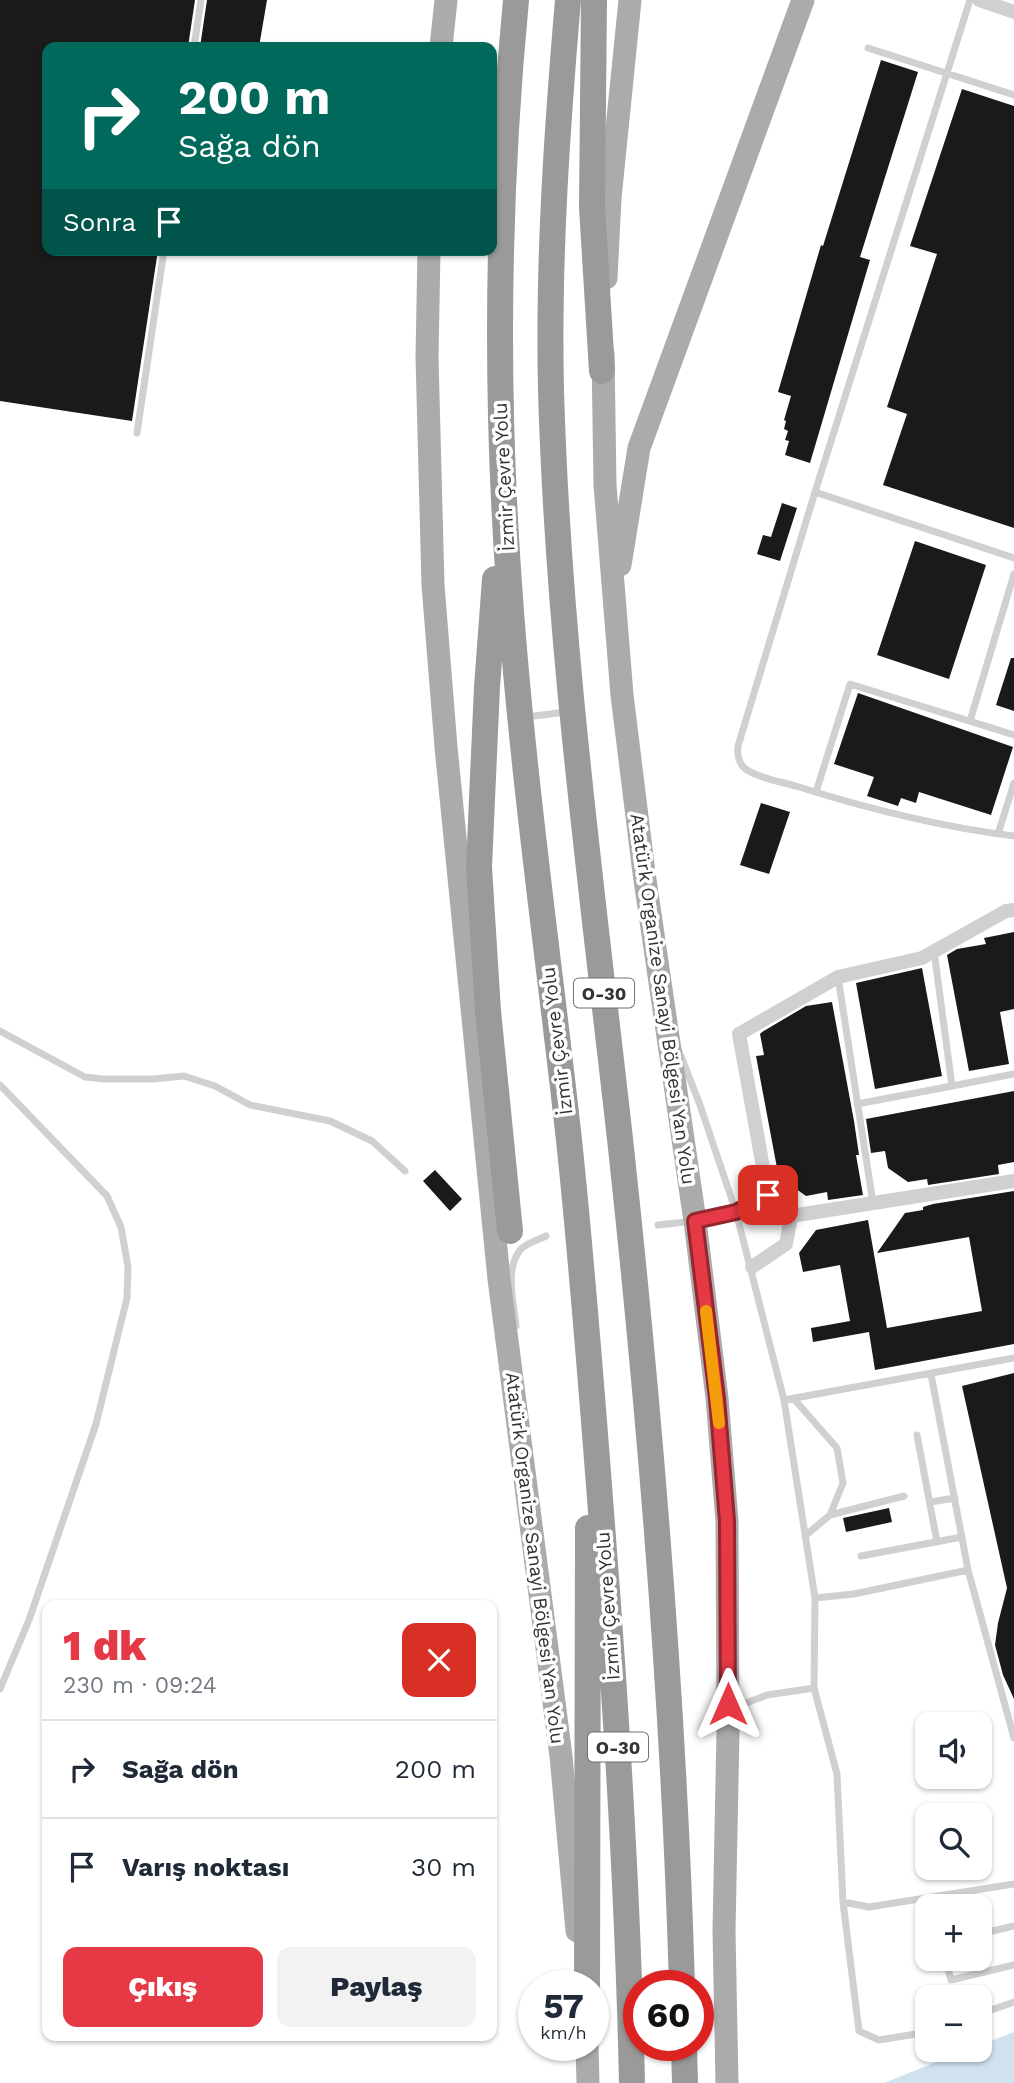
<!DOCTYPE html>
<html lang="tr">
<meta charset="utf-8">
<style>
:root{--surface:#fff;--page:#f2f2f3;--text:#1f2937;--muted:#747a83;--line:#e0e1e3;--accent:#e63946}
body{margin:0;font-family:"Work Sans",sans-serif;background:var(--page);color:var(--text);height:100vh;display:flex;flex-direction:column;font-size:26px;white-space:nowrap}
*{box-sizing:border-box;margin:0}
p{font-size:23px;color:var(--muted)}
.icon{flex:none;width:38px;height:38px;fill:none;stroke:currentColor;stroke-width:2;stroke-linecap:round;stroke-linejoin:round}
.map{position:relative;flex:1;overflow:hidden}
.details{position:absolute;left:42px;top:1600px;width:455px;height:441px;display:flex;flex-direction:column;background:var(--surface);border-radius:14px;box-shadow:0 2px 5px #0004}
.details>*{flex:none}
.top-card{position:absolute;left:42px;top:42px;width:455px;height:214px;border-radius:14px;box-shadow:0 2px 5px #0004;background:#00695c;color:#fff;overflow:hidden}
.tools{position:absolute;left:915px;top:1712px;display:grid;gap:14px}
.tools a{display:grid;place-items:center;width:77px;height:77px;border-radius:14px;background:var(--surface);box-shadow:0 2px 5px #0004;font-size:35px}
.speed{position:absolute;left:518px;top:1970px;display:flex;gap:14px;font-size:35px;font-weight:700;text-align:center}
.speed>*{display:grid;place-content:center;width:91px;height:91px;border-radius:50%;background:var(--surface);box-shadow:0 2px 5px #0004;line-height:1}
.speed small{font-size:18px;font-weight:400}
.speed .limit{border:10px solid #d22;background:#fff;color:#111}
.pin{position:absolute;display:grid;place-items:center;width:60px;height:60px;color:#fff;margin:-30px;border-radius:14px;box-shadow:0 4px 10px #0006}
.me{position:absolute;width:77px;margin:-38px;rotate:0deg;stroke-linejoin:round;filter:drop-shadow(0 0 5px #0008)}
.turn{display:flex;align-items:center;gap:24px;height:147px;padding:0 21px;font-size:32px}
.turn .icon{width:91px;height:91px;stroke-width:2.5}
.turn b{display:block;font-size:49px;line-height:60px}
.then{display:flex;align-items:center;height:66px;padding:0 21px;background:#0003;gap:14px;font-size:26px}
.round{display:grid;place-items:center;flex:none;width:74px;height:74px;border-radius:14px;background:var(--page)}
.summary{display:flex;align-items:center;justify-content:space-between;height:119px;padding:0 21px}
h1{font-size:42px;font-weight:800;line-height:52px;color:var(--accent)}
.cta{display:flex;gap:14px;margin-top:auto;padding:14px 21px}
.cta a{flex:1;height:80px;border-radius:14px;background:var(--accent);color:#fff;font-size:28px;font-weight:800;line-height:80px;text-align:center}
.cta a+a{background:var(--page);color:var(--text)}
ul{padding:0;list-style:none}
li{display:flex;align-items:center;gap:21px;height:98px;padding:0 21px;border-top:2px solid var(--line)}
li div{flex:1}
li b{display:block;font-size:26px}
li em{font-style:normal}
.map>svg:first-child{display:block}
.water{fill:#cfe2ee}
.building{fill:#1a1a1a}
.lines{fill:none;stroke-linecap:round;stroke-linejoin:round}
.service{stroke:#d0d0d0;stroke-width:7}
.minor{stroke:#d0d0d0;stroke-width:14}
.primary{stroke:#ababab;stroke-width:23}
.motorway{stroke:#9a9a9a;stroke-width:26}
.route-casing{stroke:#96252e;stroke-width:18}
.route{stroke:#e63946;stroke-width:12}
.slow{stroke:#f59e0b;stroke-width:12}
.labels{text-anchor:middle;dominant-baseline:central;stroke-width:7;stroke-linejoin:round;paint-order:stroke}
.shield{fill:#fff;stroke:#707070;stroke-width:2}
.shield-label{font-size:18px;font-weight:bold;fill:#333}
.street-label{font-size:19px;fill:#333;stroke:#fff}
</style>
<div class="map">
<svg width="1014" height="2083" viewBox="0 0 1014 2083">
<rect width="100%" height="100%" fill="#fff"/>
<!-- water -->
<path class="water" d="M 1014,2032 L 1014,2083 L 884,2083 L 969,2049 L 980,2049 L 980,2045 Z"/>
<!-- building -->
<path class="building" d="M 0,0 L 195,0 L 188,47 L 47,47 L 47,250 L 158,250 L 132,421 L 0,401 Z
M 207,0 L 267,0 L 259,47 L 200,47 Z
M 881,60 L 918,72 L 860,257 L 870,260 L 810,463 L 785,455 L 789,441 L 785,440 L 788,431 L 784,429 L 786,421 L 784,420 L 791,396 L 778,392 L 821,245 L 823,246 Z
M 962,89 L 1014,106 L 1014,528 L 883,485 L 907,414 L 887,407 L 937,254 L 910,246 Z
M 782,503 L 797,508 L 780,561 L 757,554 L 763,535 L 771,537 Z
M 915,541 L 986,565 L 949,679 L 877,655 Z
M 1011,658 L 1014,658 L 1014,711 L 996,705 Z
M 858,693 L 1013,747 L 991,815 L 919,792 L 916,803 L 901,798 L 898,806 L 867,796 L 874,777 L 834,764 Z
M 761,803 L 790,812 L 769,874 L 740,865 Z
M 1014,932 L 1014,1009 L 1000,1012 L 1009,1064 L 969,1071 L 947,955 L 957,949 L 986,944 L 984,938 Z
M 922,968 L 942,1076 L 875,1089 L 856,983 Z
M 832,1002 L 854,1121 L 859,1155 L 856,1155 L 863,1195 L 828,1200 L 827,1192 L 806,1196 L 788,1183 L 784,1167 L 777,1168 L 756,1056 L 764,1055 L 760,1034 L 762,1032 L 806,1006 Z
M 1014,1091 L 1014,1162 L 998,1165 L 999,1174 L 928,1185 L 927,1179 L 908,1182 L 888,1168 L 885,1151 L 871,1153 L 866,1119 Z
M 435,1170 L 462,1199 L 450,1211 L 423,1181 Z
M 1014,1191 L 1014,1344 L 875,1370 L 869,1332 L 813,1342 L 811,1328 L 850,1321 L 840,1265 L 803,1272 L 799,1253 L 816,1230 L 868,1220 L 887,1328 L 982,1311 L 969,1237 L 877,1253 L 905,1213 L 923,1210 L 923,1207 L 933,1204 Z
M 1014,1373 L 1014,1699 L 1003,1675 L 995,1645 L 998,1623 L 1007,1588 L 962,1386 Z
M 889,1508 L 892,1522 L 846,1532 L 843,1518 Z"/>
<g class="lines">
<!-- service -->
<path class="service" d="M 970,0 L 815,492 L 1014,558
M 194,47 L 201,0
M 868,48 L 1014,95
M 137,433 L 164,250
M 815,492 L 738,746 C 737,755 739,765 747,770 C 761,779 783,782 799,787 C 869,809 941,827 1014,836
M 526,717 L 566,712
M 970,721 L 1014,574
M 816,792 L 850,684 L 1014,735
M 998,834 L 1014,783
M 934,951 L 952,1086 L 1014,1074
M 838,977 L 873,1203
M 0,1031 L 85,1077 L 103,1079 L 153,1079 L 184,1076 L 215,1086 L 250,1105 L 330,1121 L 372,1141 L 405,1171
M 679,1051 L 700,1105 L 736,1212
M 0,1085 L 107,1196 L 121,1227 L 128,1267 L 127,1298 L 96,1424 L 29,1620 L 0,1689
M 857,1104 L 952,1086
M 658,1225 L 695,1221 L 736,1212 L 784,1400 L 815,1598 L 814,1688 L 837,1774 L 843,1902
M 516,1326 C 514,1303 504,1268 521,1249 C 527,1243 538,1240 546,1236
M 931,1374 L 968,1570 L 1014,1738
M 794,1399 L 837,1448 L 843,1483 L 830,1515 L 805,1536
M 784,1400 L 1014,1358
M 917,1435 L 937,1542
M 930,1502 L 955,1498
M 830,1515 L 904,1496
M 861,1556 L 962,1537
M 815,1598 L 854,1594 L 968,1570
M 736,1718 L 746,1703 L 767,1695 L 814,1688
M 980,1934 L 1014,1926
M 945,1958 L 951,1980 L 1014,1965
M 980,2014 L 1014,2002
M 928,2032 L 879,2040 L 859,2031 L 843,1902 L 869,1907 L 1014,1884"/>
<!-- minor -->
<path class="minor" d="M 979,0 L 1014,12
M 768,1195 L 739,1034 L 838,977 L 922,958 L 1006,911 L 1014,910
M 736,1212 L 768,1195 L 791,1216 L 786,1244 L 752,1267
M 791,1216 L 1014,1181"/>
<!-- primary -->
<path class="primary" d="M 441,47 L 446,0
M 429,250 L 427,357 L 433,585 L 446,747 L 499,1279 L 561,1756 L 577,1931
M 606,278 L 610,198 L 630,0
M 603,354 L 605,485 L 622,695 L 644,873 L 695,1221 L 717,1398 L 727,1521 L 728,1731 L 724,1931 L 727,2083
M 620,565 L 639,448 L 803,0
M 587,2046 L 588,2083"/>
<!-- motorway -->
<path class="motorway" d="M 516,0 C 497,198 495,399 510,598 C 523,779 549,960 569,1140 C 583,1273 593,1405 603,1538 C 617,1719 628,1901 632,2083
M 568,0 C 557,129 548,260 551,390 C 558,643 593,896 621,1148 C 651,1426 674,1706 682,1986
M 594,0 L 592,207 L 602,371
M 495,579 L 487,687 L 479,867 L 488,1011 L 510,1231
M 587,1986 L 588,1528
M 684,2046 L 685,2083"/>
</g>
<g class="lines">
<!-- route casing -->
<g class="route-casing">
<path id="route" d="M 728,1704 L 727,1521 L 717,1398 L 695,1221 L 736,1212 L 768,1195"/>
</g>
<!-- route -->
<use href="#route" class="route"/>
<!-- slow -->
<path class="slow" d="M 706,1311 L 719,1423"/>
</g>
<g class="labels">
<!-- shield labels -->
<g class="shield">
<rect x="574" y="978.5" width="60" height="29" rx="5"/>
<rect x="588" y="1732.5" width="60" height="29" rx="5"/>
</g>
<g class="shield-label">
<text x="604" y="993">O-30</text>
<text x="618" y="1747">O-30</text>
</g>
<!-- street labels -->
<g class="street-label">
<text transform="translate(504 477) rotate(-93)">İzmir Çevre Yolu</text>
<text transform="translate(663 999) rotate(82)">Atatürk Organize Sanayi Bölgesi Yan Yolu</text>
<text transform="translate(557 1041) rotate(-97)">İzmir Çevre Yolu</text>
<text transform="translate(535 1558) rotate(83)">Atatürk Organize Sanayi Bölgesi Yan Yolu</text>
<text transform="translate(608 1606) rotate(-94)">İzmir Çevre Yolu</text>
</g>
</g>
</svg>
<div class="tools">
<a><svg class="icon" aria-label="sound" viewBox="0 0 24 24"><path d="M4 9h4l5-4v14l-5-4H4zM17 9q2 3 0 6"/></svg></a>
<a><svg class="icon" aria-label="search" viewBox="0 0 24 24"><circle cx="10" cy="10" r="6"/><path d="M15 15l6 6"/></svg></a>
<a>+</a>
<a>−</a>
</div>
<div class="speed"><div>57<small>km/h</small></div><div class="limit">60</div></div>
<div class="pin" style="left:768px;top:1195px;background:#d93025"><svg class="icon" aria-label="arrive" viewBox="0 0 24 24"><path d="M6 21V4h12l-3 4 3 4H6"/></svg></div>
<svg class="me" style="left:728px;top:1704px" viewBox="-20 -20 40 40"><path d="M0-17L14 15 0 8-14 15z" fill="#e63946" stroke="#fff" stroke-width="4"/></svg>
<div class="top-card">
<div class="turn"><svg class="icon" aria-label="right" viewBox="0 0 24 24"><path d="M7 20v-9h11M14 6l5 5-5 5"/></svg><div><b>200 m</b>Sağa dön</div></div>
<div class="then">Sonra<svg class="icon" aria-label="arrive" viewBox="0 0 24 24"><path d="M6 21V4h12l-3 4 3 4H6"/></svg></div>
</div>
<section class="details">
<div class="summary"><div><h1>1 dk</h1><p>230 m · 09:24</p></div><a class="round" style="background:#d93025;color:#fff"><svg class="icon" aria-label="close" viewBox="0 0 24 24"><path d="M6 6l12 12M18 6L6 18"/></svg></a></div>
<ul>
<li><svg class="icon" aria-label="right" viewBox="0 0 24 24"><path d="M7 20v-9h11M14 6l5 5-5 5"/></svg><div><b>Sağa dön</b></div><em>200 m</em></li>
<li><svg class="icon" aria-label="arrive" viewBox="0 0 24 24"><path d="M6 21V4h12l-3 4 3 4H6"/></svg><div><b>Varış noktası</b></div><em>30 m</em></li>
</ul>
<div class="cta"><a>Çıkış</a><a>Paylaş</a></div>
</section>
</div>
